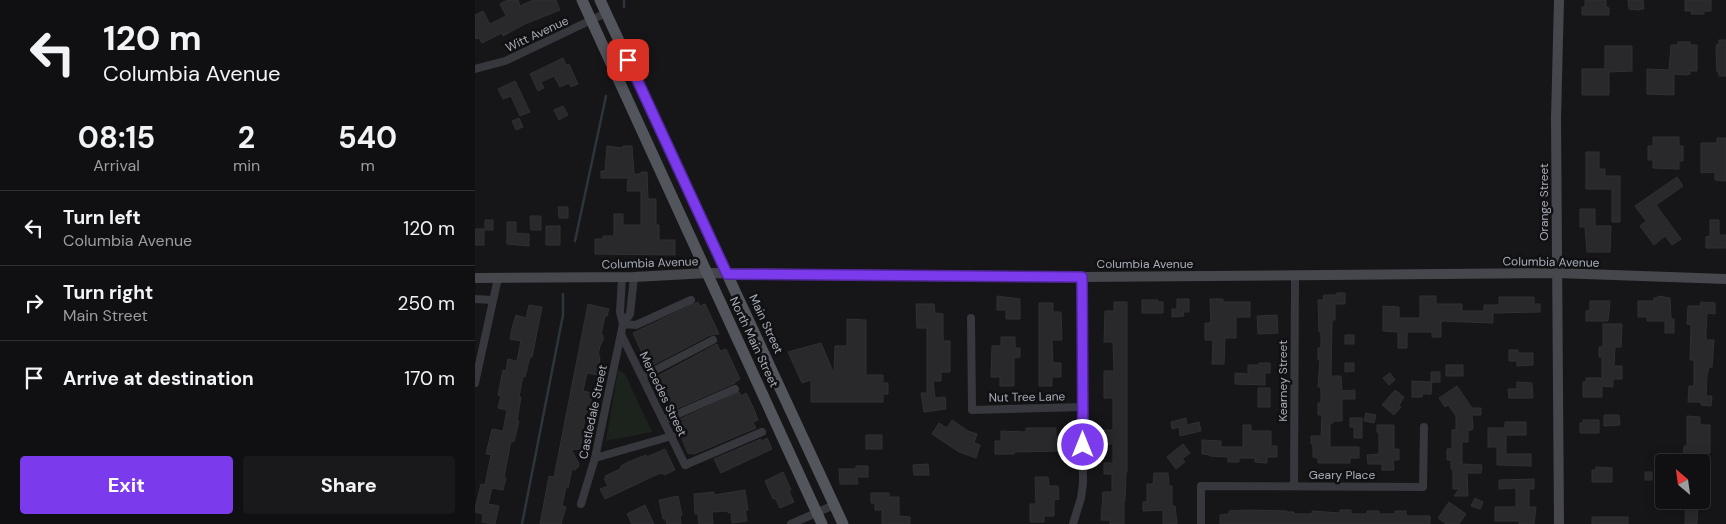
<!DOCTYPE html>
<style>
:root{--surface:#101012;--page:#19191b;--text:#f1f3f6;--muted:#9c9d9f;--line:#303032;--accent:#7c3aed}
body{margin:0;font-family:"DM Sans",sans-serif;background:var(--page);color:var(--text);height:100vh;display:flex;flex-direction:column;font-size:19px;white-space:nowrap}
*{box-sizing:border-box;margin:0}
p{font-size:16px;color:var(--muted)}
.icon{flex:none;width:28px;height:28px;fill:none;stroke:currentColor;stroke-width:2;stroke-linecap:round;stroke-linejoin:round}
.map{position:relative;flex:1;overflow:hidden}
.side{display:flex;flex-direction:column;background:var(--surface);width:475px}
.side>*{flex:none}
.top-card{background:#101012;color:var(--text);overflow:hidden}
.needle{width:32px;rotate:331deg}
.controls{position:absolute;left:1180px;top:454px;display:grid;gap:10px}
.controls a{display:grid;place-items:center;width:55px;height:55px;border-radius:5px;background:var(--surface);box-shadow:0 2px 12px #0003,0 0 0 1px var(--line);font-size:25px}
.pin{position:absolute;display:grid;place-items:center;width:42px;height:42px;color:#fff;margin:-21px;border-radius:10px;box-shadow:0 2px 8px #0006}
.me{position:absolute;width:55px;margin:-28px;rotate:0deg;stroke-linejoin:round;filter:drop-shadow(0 0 4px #0008)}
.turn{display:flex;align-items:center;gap:18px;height:105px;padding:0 20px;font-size:22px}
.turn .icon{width:65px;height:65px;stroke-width:2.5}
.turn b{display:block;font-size:35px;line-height:42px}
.eta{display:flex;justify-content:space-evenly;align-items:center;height:85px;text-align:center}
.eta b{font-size:30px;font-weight:700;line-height:35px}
.action{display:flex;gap:10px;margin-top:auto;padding:10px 20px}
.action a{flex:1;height:58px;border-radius:5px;background:var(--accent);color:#fff;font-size:20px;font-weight:700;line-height:58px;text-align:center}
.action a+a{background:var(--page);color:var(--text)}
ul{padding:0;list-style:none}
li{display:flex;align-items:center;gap:15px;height:75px;padding:0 20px;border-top:1px solid var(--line)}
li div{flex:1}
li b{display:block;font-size:19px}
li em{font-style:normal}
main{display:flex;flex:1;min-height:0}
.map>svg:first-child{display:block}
.green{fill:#1c231d}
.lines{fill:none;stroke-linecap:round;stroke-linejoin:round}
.stream{stroke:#2c353c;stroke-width:2.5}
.building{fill:#29292c;stroke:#303034}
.street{stroke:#37383d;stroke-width:8}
.secondary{stroke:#45474d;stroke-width:10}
.primary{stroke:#53555c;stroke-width:11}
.route-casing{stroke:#51269a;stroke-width:12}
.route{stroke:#7c3aed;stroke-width:9}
.labels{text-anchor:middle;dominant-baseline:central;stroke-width:5;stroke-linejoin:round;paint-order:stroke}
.street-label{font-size:12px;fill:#a8adb8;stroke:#111113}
</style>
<main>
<section class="side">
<div class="top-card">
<div class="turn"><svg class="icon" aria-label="left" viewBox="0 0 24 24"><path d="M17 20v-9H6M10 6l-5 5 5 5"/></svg><div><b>120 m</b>Columbia Avenue</div></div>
</div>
<div class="eta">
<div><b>08:15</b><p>Arrival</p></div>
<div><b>2</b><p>min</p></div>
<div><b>540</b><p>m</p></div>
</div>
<ul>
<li><svg class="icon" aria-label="left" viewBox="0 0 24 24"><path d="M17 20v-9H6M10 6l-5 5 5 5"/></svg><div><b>Turn left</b><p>Columbia Avenue</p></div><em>120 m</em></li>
<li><svg class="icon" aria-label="right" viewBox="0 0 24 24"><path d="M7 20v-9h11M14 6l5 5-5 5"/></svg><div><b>Turn right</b><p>Main Street</p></div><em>250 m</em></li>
<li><svg class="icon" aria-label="arrive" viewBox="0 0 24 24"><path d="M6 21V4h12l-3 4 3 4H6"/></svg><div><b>Arrive at destination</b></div><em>170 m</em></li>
</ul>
<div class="action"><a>Exit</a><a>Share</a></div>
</section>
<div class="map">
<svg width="1251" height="524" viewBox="0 0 1251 524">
<rect width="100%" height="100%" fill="#161618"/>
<!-- green -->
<path class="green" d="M 143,370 L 150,374 L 177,432 L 131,441 Z"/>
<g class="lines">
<!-- stream -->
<path class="stream" d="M 149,7 L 149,0
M 100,241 L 131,96
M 47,524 L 88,315 L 88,294"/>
</g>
<!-- building -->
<path class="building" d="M 32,0 L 43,0 L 45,6 L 58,0 L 81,0 L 85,10 L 50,24 L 28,36 L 27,33 L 7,43 L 4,38 L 0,39 L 0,15 L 8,11 L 15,24 L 31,16 L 25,4 Z
M 1110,0 L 1131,0 L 1131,7 L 1134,8 L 1134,15 L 1107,15 L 1107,7 L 1110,7 Z
M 1153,0 L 1168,0 L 1169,9 L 1165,9 L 1165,10 L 1154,9 Z
M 1210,0 L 1236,0 L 1236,11 L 1229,11 L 1229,14 L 1216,14 L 1217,11 L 1210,11 Z
M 1244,40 L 1251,40 L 1251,76 L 1244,76 L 1244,72 L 1242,72 L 1241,49 L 1242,44 L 1244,45 Z
M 1203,42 L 1215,42 L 1215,45 L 1222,45 L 1222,71 L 1215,71 L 1215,74 L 1212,75 L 1199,74 L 1199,95 L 1172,94 L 1172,69 L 1194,70 L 1196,45 L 1203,45 Z
M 1130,46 L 1157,46 L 1157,71 L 1134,72 L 1134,95 L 1107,95 L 1107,69 L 1130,69 Z
M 88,58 L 91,65 L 94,64 L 103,84 L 96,87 L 94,83 L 85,87 L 79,76 L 66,82 L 69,88 L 63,91 L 55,74 Z
M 40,81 L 55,112 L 45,116 L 36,96 L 28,99 L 23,89 Z
M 88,106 L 93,115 L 84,120 L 79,110 Z
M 44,118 L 48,127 L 41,130 L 37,121 Z
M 1178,137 L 1204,137 L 1204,146 L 1208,146 L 1208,161 L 1204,161 L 1204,169 L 1178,168 L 1178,160 L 1173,160 L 1173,146 L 1178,146 Z
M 1242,138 L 1251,138 L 1251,181 L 1240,180 L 1240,172 L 1226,173 L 1226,143 L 1242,143 Z
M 132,146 L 148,148 L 148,146 L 157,146 L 159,174 L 166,174 L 166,172 L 172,172 L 173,199 L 181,199 L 181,225 L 184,225 L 184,240 L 200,240 L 200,255 L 120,254 L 120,239 L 128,239 L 128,236 L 139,236 L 139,214 L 148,214 L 148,225 L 166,225 L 166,191 L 152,191 L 153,178 L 126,178 L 126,171 L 130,171 Z
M 1111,152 L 1124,152 L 1124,169 L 1130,169 L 1130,176 L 1145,176 L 1145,222 L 1137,222 L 1137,189 L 1111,189 Z
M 1202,177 L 1208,186 L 1181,205 L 1206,239 L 1197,245 L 1190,236 L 1179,245 L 1165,226 L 1171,221 L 1160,206 Z
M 83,207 L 93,207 L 93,218 L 84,218 Z
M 1105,209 L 1120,209 L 1120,226 L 1136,226 L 1135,252 L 1112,252 L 1110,227 L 1105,227 Z
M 55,216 L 66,216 L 66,230 L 56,230 Z
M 10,220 L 18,220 L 18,230 L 10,230 Z
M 1235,220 L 1244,220 L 1244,235 L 1251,235 L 1251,248 L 1231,248 L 1231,237 L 1235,236 Z
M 32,222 L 41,222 L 41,233 L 54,234 L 54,246 L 32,244 Z
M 71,226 L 85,226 L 85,245 L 71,245 Z
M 0,229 L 9,229 L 9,245 L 0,245 Z
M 862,293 L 870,293 L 870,304 L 860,304 L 860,320 L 857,320 L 856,376 L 866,376 L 867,391 L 880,390 L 880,399 L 867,399 L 867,421 L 858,421 L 858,423 L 855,423 L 855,447 L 884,447 L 884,458 L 875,458 L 875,463 L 843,463 L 843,458 L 838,457 L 838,444 L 836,444 L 836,436 L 846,436 L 847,415 L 843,415 L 843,403 L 846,403 L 846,387 L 843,387 L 845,359 L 843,360 L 843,348 L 846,348 L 846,332 L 844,332 L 843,300 L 848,300 L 849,295 L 862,295 Z
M 522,296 L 545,299 L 545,319 L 531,319 L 531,310 L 522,310 Z
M 945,296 L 961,296 L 961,304 L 987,304 L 987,311 L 1009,311 L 1009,305 L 1024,305 L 1024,297 L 1059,297 L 1059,304 L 1065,304 L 1065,312 L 1018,313 L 1018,323 L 966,321 L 966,337 L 957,337 L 957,332 L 932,332 L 932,348 L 923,348 L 923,332 L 908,331 L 908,306 L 924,307 L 924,318 L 945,318 Z
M 1183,296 L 1195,298 L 1196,319 L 1199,319 L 1199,333 L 1190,333 L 1190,321 L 1172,321 L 1172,317 L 1163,317 L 1163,301 L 1179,301 L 1179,298 L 1183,298 Z
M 702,299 L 714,299 L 714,312 L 708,312 L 709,316 L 697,317 L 697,309 L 702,309 Z
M 735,299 L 748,299 L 748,302 L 775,302 L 775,317 L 761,317 L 761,338 L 750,338 L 749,364 L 737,364 L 738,340 L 730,340 L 730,323 L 736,323 Z
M 667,300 L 683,300 L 683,302 L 688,302 L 688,313 L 667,313 Z
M 1115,301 L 1135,301 L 1133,321 L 1111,321 L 1111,311 L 1115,310 Z
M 223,302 L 225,306 L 230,304 L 244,334 L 235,335 L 176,366 L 174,363 L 172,364 L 158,333 Z
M 639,302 L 652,302 L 652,472 L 651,472 L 650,501 L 649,501 L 649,524 L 635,524 L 635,520 L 626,520 L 628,492 L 637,492 L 637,474 L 629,474 L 629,463 L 638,463 L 638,444 L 629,444 L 629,430 L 638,430 L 638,398 L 629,398 L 629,371 L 639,371 L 638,342 L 629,342 L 630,311 L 639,311 Z
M 1226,302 L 1240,303 L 1240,314 L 1232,313 L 1231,332 L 1231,340 L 1239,340 L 1237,367 L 1234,367 L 1232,375 L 1231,396 L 1237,396 L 1236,406 L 1226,405 L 1226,402 L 1213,402 L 1214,386 L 1219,386 L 1219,360 L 1215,360 L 1216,325 L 1212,324 L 1213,306 L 1225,306 Z
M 564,303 L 578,303 L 578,312 L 586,312 L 587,340 L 577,340 L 578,363 L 586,363 L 586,377 L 577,377 L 577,386 L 564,386 Z
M 113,304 L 134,309 L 132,316 L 130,316 L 126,335 L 128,335 L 128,340 L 125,346 L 123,355 L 125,356 L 123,375 L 112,373 L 108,391 L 117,393 L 117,395 L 114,412 L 111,412 L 105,450 L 96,449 L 104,464 L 103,467 L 100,470 L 97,469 L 93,488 L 91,487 L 90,492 L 87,506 L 91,507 L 86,524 L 65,524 L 74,476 L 79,477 Z
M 441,304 L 459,304 L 460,313 L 468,314 L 468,341 L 475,341 L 475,372 L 466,372 L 466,381 L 458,381 L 460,398 L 470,397 L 471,409 L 449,412 L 446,393 L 452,393 L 452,328 L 442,328 Z
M 54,305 L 67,307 L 57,357 L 55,357 L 50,377 L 48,376 L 44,397 L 46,397 L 42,421 L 44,421 L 39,442 L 36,441 L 29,477 L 31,478 L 28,490 L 17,488 L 13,504 L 24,506 L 20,524 L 18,524 L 7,522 L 8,514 L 0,512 L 0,509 L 6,484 L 10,485 L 16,455 L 11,454 L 17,429 L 28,431 L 32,410 L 23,408 L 26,396 L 23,395 L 28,370 L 31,371 L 33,359 L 42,361 L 46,341 L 35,339 L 37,328 L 41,315 L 51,318 Z
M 802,315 L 803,333 L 783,334 L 782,316 Z
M 372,319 L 391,320 L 391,375 L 408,375 L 408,383 L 413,383 L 413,394 L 408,394 L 408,402 L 336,402 L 336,380 L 327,383 L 313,352 L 346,343 L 359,374 L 360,346 L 372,346 Z
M 1128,324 L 1147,324 L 1146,347 L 1140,347 L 1139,366 L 1147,366 L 1147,379 L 1138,379 L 1138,387 L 1127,386 L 1127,397 L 1108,397 L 1108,382 L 1111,382 L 1111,378 L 1127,378 L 1127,357 L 1124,357 L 1124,347 L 1128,347 Z
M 870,335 L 879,335 L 879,344 L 870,344 Z
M 526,337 L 540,337 L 540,348 L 545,348 L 545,357 L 539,358 L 539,386 L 525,386 L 525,377 L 516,377 L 517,346 L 526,346 Z
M 242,344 L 245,351 L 251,349 L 265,379 L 260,382 L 260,383 L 196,411 L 194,408 L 193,408 L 179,378 Z
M 1034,350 L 1043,350 L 1043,353 L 1058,353 L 1058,365 L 1042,366 L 1042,361 L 1034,361 Z
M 784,363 L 795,363 L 795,373 L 790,373 L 790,385 L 760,384 L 760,373 L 773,374 L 773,365 L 784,365 Z
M 870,363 L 879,363 L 879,371 L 870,372 Z
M 971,365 L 988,365 L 988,376 L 971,376 Z
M 956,372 L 965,372 L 965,382 L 957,382 L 956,394 L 947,394 L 947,397 L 937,397 L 937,381 L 956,382 Z
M 915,373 L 920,380 L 914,385 L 908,378 Z
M 1042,382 L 1057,383 L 1058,398 L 1034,398 L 1033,389 L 1042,389 Z
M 982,386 L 997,408 L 1006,408 L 1006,415 L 997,415 L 998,427 L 997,430 L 993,430 L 993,442 L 987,442 L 987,464 L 1007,465 L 1006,473 L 992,473 L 993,496 L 979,496 L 984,489 L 978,489 L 978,469 L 976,469 L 976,460 L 972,460 L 972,449 L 977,449 L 977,430 L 981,430 L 981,416 L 973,405 L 970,407 L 964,398 Z
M 783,388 L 795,388 L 795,407 L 783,407 Z
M 920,390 L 929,397 L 924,405 L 926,407 L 919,415 L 907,405 Z
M 264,392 L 266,396 L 271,393 L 278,407 L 283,420 L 278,422 L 281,428 L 219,454 L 213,453 L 200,423 L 201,421 Z
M 891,413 L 901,415 L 899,423 L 889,421 Z
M 1129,415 L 1144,415 L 1145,425 L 1129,426 Z
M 1212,416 L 1225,417 L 1225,425 L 1235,425 L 1235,453 L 1227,453 L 1227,462 L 1208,461 L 1209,446 L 1212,446 Z
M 711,418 L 712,425 L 724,422 L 726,431 L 705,436 L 704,427 L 697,429 L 696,422 Z
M 875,418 L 887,418 L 887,438 L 879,438 L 879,427 L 875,427 Z
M 477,420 L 493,431 L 502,434 L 499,443 L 505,445 L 501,458 L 484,452 L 457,434 L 464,423 L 472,428 Z
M 1108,420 L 1124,420 L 1124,433 L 1105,433 L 1105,423 L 1108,423 Z
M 1030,422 L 1051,422 L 1051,435 L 1031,435 L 1031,454 L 1056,454 L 1056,466 L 1022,465 L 1022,447 L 1013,447 L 1013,428 L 1030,428 Z
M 768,425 L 776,425 L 776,431 L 796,431 L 796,446 L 802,446 L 802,457 L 792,457 L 792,463 L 780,462 L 780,458 L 764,458 L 764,462 L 753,462 L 753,457 L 735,456 L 735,455 L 727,454 L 727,440 L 746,441 L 746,447 L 768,447 Z
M 902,425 L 919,425 L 919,449 L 924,449 L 924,460 L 918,460 L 919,470 L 907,470 L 907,464 L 893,464 L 892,455 L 904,454 L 904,433 L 902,432 Z
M 551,428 L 581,428 L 581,437 L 590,437 L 590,451 L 539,452 L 539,454 L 520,454 L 520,441 L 526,441 L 526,431 L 551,432 Z
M 391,435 L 407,435 L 407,449 L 391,449 Z
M 292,438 L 297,449 L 246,473 L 239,459 L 286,439 L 287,441 Z
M 708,444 L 715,453 L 707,459 L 710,462 L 701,469 L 692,457 Z
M 190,449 L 200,470 L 189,475 L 188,473 L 183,474 L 130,499 L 125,489 L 133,486 L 129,479 L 131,479 L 130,476 L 143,470 L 146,468 L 146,466 L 153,462 L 171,455 L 172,457 Z
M 453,464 L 454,475 L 439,475 L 438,465 Z
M 381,466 L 393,466 L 393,477 L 382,477 L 383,484 L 365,484 L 364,469 L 381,469 Z
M 1121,467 L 1137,468 L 1137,482 L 1117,482 L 1117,470 L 1121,470 Z
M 308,472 L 316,490 L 314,491 L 319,502 L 305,508 L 300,498 L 298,499 L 290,481 Z
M 1170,472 L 1177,472 L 1177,480 L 1170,480 Z
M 679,473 L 693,473 L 694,486 L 697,486 L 697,506 L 700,506 L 702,524 L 688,524 L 688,510 L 668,511 L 668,502 L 672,502 L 672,484 L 678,484 Z
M 560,477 L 573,477 L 574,486 L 583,486 L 584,499 L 579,500 L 579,516 L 569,516 L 569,522 L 555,522 L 555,504 L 561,504 Z
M 1226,478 L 1233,478 L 1234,505 L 1226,504 Z
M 1059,479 L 1059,489 L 1054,489 L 1054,507 L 1061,507 L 1059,524 L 1044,524 L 1044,521 L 1020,521 L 1020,507 L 1041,507 L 1041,488 L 1024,489 L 1024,480 Z
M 270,490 L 273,510 L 270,510 L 272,521 L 257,523 L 256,512 L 253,513 L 253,511 L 237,512 L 238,524 L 224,524 L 223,514 L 220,514 L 219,494 L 239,492 L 239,495 Z
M 396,493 L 414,493 L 414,497 L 424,497 L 424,516 L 435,517 L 435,524 L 407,524 L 407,510 L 400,510 L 400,503 L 396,503 Z
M 203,496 L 207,515 L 205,516 L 206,524 L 192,524 L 190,518 L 188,519 L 184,500 Z
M 1000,498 L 1008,502 L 1005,509 L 996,506 Z
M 1211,500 L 1223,500 L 1222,524 L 1210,524 Z
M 974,502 L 991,514 L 984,524 L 971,524 L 963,518 Z
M 170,505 L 179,524 L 157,524 L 152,514 Z
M 773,510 L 812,511 L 812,512 L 819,512 L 819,514 L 837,514 L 837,511 L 865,513 L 865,510 L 876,510 L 876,514 L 892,514 L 892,511 L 904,511 L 904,514 L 920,514 L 920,511 L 931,511 L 931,516 L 955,516 L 955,524 L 745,524 L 745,515 L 754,514 L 754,511 Z
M 1117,517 L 1153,517 L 1153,524 L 1117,524 Z"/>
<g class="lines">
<!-- street -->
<path class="street" d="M 0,69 L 30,61 L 131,13
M 147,277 L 145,312 L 148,324
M 0,299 L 18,300
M 496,318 L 497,410 L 609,407
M 148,324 L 161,325 L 216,300
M 146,334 L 210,465 L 287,432
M 167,377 L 238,340
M 0,383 L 23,278
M 189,420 L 260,389
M 120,458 L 197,436
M 819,486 L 820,275
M 106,504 L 120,458 L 148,324 L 155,314 L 159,277
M 316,524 L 359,505
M 598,524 L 606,498 L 608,483 L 607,277
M 726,524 L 726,486 L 948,487 L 949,427"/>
<!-- secondary -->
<path class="secondary" d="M 1084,0 L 1081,118 L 1084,524
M 0,278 L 159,277 L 233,273 L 607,277 L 1082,273 L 1251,279"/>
<!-- primary -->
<path class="primary" d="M 107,0 L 347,524
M 125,0 L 368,524"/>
</g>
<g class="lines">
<!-- route casing -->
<g class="route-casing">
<path id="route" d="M 153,60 L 252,274 L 607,277 L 608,445"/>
</g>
<!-- route -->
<use href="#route" class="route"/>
</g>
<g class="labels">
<!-- street labels -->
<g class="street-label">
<text transform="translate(62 34) rotate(-25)">Witt Avenue</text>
<text transform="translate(1069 202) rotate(-90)">Orange Street</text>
<text transform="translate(1076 262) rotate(1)">Columbia Avenue</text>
<text transform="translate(175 263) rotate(-2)">Columbia Avenue</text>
<text x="670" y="264">Columbia Avenue</text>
<text transform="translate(291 324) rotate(65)">Main Street</text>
<text transform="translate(279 342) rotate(65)">North Main Street</text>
<text transform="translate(808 381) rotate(-90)">Kearney Street</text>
<text transform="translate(188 394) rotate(64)">Mercedes Street</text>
<text transform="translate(552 397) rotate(-1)">Nut Tree Lane</text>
<text transform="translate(118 412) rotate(-78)">Castledale Street</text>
<text x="867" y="475">Geary Place</text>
</g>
</g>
</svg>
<div class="controls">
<a><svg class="needle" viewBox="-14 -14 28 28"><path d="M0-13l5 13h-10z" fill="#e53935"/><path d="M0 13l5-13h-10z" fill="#9c9d9f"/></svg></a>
</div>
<div class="pin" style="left:153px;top:60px;background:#d93025"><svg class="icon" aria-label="arrive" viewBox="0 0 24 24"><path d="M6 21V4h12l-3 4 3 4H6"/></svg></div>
<svg class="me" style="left:608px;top:445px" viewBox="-20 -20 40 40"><circle r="17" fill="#7c3aed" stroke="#fff" stroke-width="3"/><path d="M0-11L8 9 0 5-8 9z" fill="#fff"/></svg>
</div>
</main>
